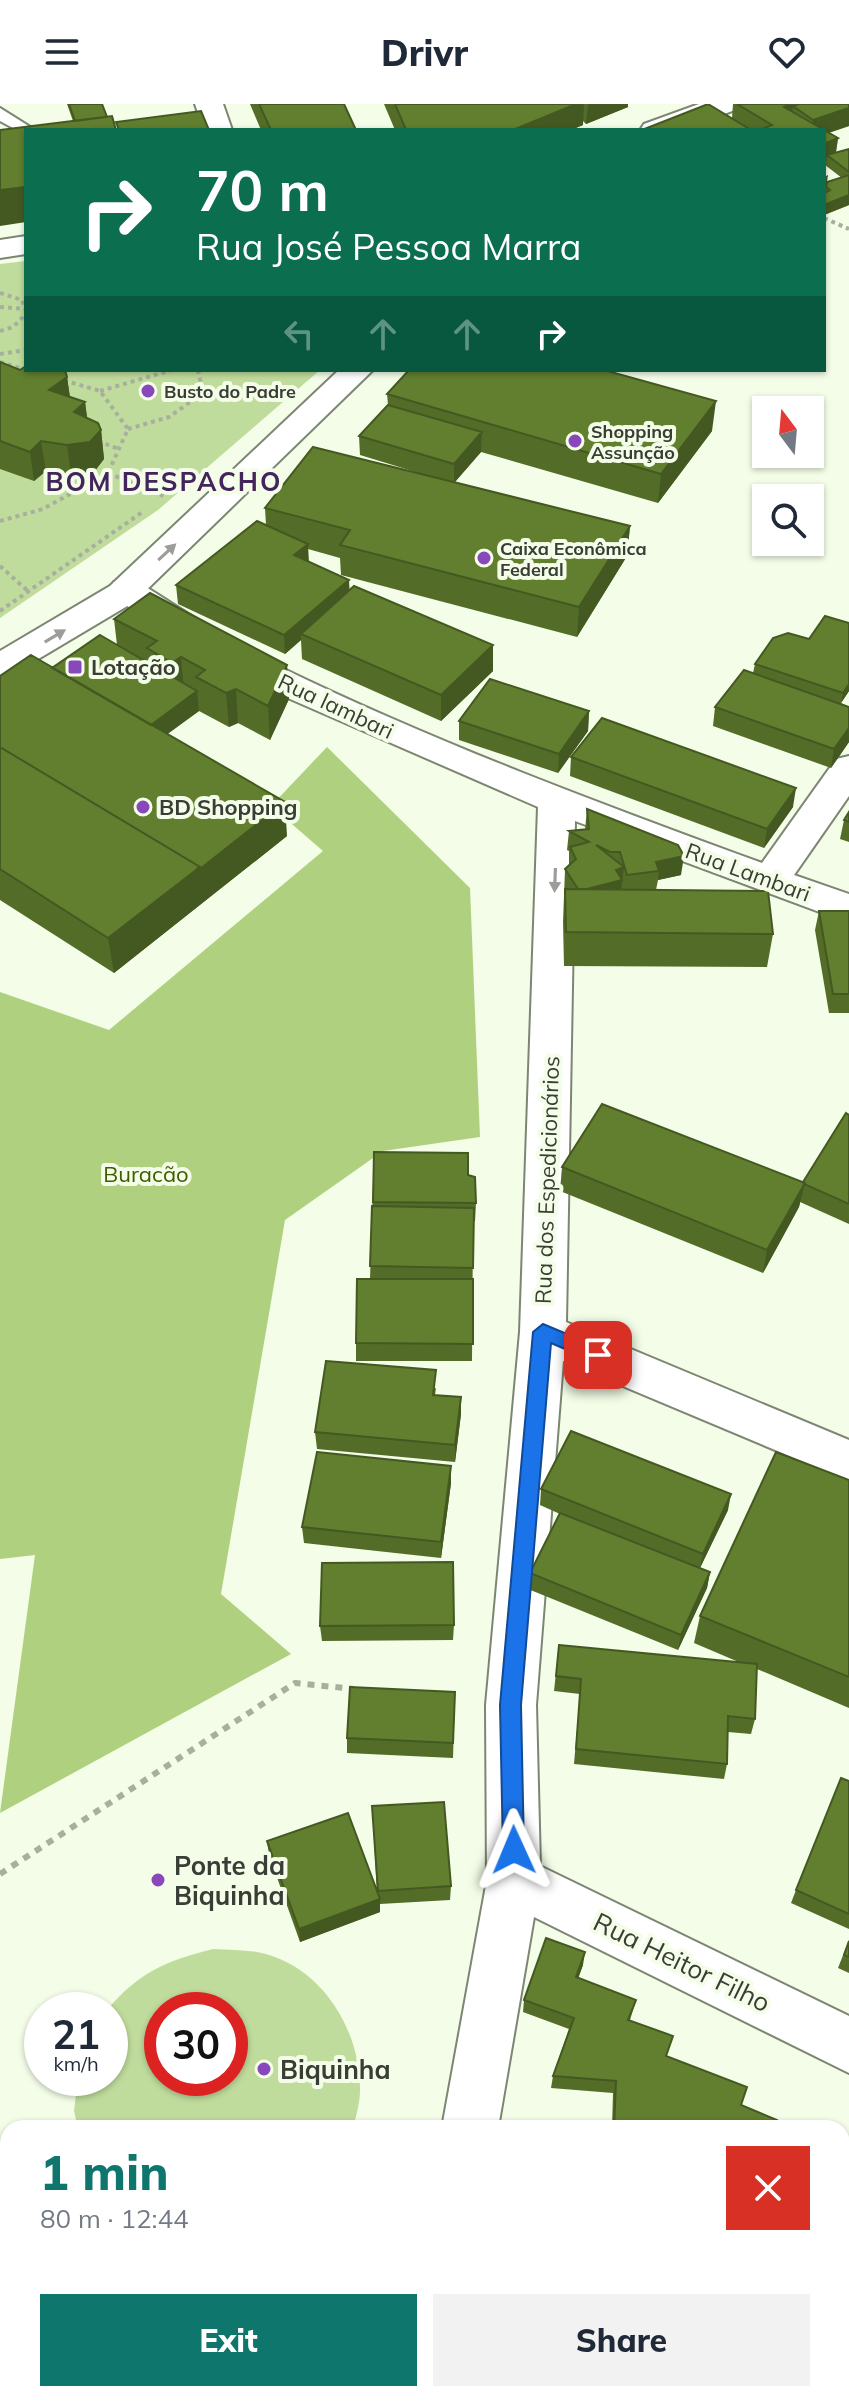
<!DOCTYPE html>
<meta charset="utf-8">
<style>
:root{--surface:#fff;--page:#f2f2f3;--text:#1f2937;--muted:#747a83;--accent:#0f766e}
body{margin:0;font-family:Mulish,sans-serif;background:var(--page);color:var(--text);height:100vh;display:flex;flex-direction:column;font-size:30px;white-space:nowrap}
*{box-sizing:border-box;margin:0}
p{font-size:26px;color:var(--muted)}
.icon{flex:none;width:44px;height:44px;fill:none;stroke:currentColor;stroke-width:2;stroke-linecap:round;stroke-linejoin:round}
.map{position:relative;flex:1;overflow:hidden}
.drawer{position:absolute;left:0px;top:2016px;width:850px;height:282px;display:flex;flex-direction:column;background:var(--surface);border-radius:24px 24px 0 0;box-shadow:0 2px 6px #0004}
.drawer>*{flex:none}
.banner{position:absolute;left:24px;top:24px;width:802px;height:244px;border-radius:0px;box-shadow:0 2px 6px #0004;background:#0b6e4f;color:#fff;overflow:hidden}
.needle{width:52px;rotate:344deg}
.tools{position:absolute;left:752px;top:292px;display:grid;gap:16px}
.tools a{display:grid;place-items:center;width:72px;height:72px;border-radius:0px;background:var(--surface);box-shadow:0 2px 6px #0004;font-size:40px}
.speed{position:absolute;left:24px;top:1888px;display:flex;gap:16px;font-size:40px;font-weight:700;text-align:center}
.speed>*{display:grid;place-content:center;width:104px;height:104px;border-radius:50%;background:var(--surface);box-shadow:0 2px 6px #0004;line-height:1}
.speed small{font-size:20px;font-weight:400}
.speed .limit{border:12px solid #d22;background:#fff;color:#111}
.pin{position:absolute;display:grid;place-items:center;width:68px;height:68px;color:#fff;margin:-34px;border-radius:16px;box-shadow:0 4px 12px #0006}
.me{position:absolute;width:88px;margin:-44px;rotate:359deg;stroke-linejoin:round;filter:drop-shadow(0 0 6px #0008)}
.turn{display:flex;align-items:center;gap:28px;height:168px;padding:0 40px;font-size:36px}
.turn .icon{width:104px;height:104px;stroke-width:2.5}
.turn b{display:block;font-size:56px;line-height:68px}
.lanes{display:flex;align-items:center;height:76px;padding:0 40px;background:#0003;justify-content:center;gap:40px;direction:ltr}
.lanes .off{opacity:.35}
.round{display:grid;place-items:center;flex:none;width:84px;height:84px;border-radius:0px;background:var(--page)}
.overview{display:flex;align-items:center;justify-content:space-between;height:136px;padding:0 40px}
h1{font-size:48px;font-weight:800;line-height:60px;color:var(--accent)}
.primary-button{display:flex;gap:16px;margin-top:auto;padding:16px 40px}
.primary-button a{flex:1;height:92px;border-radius:0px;background:var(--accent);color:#fff;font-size:32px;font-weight:800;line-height:92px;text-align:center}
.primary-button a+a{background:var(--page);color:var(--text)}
header{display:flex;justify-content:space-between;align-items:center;height:104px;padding:0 40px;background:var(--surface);font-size:36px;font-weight:800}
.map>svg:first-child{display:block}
.green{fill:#c0dc9c;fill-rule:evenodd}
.forest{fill:#afd17f}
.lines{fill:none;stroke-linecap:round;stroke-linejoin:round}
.lane-casing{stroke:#7d8673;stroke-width:4}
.street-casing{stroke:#7d8673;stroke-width:4}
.secondary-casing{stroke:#7d8673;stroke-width:4}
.path-far1{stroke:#a7af9e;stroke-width:4;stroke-dasharray:4 4;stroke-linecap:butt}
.path{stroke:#a7af9e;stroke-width:6;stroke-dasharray:7 7;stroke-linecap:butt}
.lane{fill:#fff;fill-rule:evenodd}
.street{fill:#fff;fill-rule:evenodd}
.secondary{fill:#fff;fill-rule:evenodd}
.wall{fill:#536d28}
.shaded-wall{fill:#445921}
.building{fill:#617f2f;stroke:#445921;stroke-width:2}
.oneway{fill:#9c9e9a}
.route{fill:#1a73e8;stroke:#114b97;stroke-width:2}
.poi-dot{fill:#8947bc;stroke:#f3fde7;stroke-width:3}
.labels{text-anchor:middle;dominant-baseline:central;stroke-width:8;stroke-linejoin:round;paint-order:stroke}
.far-poi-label{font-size:18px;font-weight:bold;fill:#393d35;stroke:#f3fde7;text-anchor:start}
.poi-label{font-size:22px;font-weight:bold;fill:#393d35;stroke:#f3fde7;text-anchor:start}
.street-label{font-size:22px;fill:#393d35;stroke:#f3fde7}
.park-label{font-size:22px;fill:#405d00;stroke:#f3fde7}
.far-district-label{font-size:26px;font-weight:bold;letter-spacing:2px;fill:#43245d;stroke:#f3fde7}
.near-poi-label{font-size:26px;font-weight:bold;fill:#393d35;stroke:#f3fde7;text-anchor:start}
.near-street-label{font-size:26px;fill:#393d35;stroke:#f3fde7}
</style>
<header><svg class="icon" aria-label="menu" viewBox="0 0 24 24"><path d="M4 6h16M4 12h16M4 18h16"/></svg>Drivr<svg class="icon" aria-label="heart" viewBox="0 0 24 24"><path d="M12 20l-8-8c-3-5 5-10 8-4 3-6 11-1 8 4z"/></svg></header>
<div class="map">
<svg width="849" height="2297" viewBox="0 0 849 2297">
<rect width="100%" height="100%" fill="#f3fde7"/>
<!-- green -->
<path class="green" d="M 26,157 L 26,266 L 320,266 L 158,406 L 0,514 L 0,160 Z
M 213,1845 C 228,1846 243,1846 257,1848 C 321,1860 361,1926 360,1987 C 360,1999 356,2012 353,2024 L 78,2024 L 74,2007 L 78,1974 L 110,1974 L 107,1906 C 139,1868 166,1857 213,1845 ZM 162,1906 L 230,1906 L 230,1974 L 162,1974 Z"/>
<!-- forest -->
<path class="forest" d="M 327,643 L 470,784 L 480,1033 L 383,1047 L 285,1116 L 221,1490 L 291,1550 L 0,1709 L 35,1451 L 0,1455 L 0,888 L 109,926 L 323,747 L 271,702 Z
M 240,2290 L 519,2290 L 524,2297 L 244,2297 Z"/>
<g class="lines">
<!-- lane casing -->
<g class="lane-casing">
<path id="lane" d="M 0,4 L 35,26 L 26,26 L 26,31 L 0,17 Z"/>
</g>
<!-- street casing -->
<g class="street-casing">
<path id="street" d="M 126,475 L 138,478 C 186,508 233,540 284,565 C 439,640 601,700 762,759 L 836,655 L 849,652 L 849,692 L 794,771 L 849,790 L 849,819 L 575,717 L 566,1218 L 849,1336 L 849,1377 L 563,1257 L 536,1601 L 540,1762 L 849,1912 L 849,1969 L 534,1813 L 498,2024 L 442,2024 L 487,1776 L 486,1601 L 520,1228 L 538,703 L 258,581 L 114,494 L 109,486 L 114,478 Z"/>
</g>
<!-- secondary casing -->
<g class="secondary-casing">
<path id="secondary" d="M 195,0 L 223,0 L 232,26 L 204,26 Z
M 699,0 L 739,0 L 735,6 L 680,26 L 640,26 L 644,20 Z
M 26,132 L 26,150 L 0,154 L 0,136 Z
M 339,266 L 373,266 L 134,498 L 13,570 L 0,573 L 0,547 L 110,482 Z"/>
</g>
<!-- path-far1 -->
<path class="path-far1" d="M 824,114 L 849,125
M 0,189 L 22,196 L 26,207
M 0,203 L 26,205
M 0,227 L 13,223 L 26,210
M 0,250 L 26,246
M 0,258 L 26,266
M 100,287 L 172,266
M 128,325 L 169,313 L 203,289 L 198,266
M 98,337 L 119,345
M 108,369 L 164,392
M 36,370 L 77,382
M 0,417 L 43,405 L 108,369 L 128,325 L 100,287 L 63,276
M 0,462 L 29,488
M 0,507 L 144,407"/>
<!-- path -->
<path class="path" d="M 0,1770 L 295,1579 L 354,1585"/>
<!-- lane -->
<use href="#lane" class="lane"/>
<!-- street -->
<use href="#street" class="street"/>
<!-- secondary -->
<use href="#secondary" class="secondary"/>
</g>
<!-- wall -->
<path class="wall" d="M 67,0 L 102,0 L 0,122 L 73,17 Z
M 250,0 L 344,0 L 356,26 L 261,26 Z
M 384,0 L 628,0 L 628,3 L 586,20 L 583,17 L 583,21 L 571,26 L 395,26 Z
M 733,0 L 849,0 L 849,22 L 829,29 L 838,34 L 836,49 L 849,45 L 849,101 L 824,111 L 824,69 L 827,78 L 842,74 L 825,61 L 824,26 L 642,26 L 732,14 Z
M 0,258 L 20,266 L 67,273 L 70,293 L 85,298 L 87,314 L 101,326 L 104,355 L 94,368 L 71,371 L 46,367 L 34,377 L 0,365 Z
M 387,290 L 712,327 L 658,399 L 481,348 L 455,378 L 630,422 L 627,452 L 577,533 L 341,471 L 340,454 L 308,445 L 308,457 L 349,476 L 349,486 L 493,541 L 493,567 L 441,617 L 302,555 L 301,536 L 285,550 L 178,500 L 176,481 L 266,421 L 265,404 L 432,373 L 360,351 L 359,332 L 388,301 Z
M 114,515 L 287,561 L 289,595 L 270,636 L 238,619 L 229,623 L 199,607 L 167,630 L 287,732 L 114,869 L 0,796 L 0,572 L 52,564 L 117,541 Z
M 849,519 L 849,587 L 841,599 L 849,603 L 849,638 L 831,664 L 713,622 L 715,603 L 753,569 L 755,560 L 809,535 Z
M 589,607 L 588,627 L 558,669 L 459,636 L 459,617 Z
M 571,653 L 793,703 L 764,744 L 570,672 Z
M 587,705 L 681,771 L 658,776 L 656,786 L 773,830 L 767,863 L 564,862 L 563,818 L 565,765 L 569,762 L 569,747 L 567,746 L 569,727 L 585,726 Z
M 849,708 L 849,738 L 840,735 L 844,716 Z
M 819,807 L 849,807 L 849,909 L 829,909 L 815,826 Z
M 849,1011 L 849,1120 L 800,1098 L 799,1103 L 763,1169 L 560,1087 L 562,1063 L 803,1078 Z
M 374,1048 L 468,1071 L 476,1099 L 475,1117 L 473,1117 L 472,1257 L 356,1257 L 356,1239 L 370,1175 Z
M 436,1284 L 435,1291 L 461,1310 L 455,1358 L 317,1345 L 315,1328 Z
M 451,1362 L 451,1379 L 441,1454 L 304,1439 L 302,1423 Z
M 849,1376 L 849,1604 L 757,1565 L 755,1615 L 751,1630 L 728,1628 L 727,1660 L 724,1675 L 574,1660 L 580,1590 L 554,1587 L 559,1541 L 741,1559 L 694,1539 L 700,1512 Z
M 541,1385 L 728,1406 L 700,1464 L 710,1468 L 707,1484 L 678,1546 L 528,1485 L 530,1469 L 560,1410 L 540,1401 Z
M 454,1521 L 453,1536 L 322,1537 L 320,1522 Z
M 455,1588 L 453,1654 L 347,1649 L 347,1634 Z
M 849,1677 L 849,1825 L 791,1799 L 796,1786 Z
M 372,1702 L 451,1782 L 450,1796 L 380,1800 L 380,1808 L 300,1838 L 269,1751 L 267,1737 L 377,1788 Z
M 849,1836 L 849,1869 L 838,1864 Z
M 583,1861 L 578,1874 L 636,1896 L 630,1916 L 667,1952 L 774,2024 L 612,2024 L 613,1989 L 551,1984 L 553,1972 L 569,1925 L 523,1908 L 524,1896 Z
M 667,2290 L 753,2290 L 747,2297 L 673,2297 Z"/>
<!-- shaded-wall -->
<path class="shaded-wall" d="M 576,0 L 584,0 L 583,21 L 571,26 L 513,26 Z
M 590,0 L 628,0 L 628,3 L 586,20 L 588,1 Z
M 791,0 L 798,0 L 793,2 L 791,18 L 784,3 Z
M 849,0 L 849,22 L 824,30 L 812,26 L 813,16 Z
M 838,34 L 835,53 L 827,51 L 826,57 L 824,57 L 824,40 Z
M 828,71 L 824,96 L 824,73 Z
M 26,83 L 26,118 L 0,122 L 0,86 Z
M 849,91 L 849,101 L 824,111 L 824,101 Z
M 67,273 L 71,302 L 49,286 Z
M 716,297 L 712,327 L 658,399 L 661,370 Z
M 85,298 L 89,328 L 74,308 Z
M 101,326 L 104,355 L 94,368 L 71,371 L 67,341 Z
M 482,328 L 481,348 L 454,379 L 454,360 Z
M 41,337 L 46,367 L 34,377 L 30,348 Z
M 630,422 L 627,452 L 577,533 L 579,503 Z
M 308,440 L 309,459 L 294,451 Z
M 349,476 L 350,495 L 301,530 L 301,536 L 285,550 L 284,531 Z
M 493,541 L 493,567 L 441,617 L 441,591 Z
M 181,553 L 184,587 L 176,593 L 172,559 Z
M 287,561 L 289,595 L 270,636 L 268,602 Z
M 849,580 L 849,587 L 841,599 L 843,589 Z
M 236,585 L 238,619 L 229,623 L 226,589 Z
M 197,587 L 199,607 L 143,648 L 140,628 Z
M 589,607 L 588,627 L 558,669 L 559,650 Z
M 849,624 L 849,638 L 831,664 L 834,645 Z
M 796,684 L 793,703 L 764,744 L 767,725 Z
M 285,698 L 287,732 L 114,869 L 108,834 Z
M 684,752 L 681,771 L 658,776 L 659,767 L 656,758 Z
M 624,763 L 620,795 L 579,787 L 616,766 Z
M 805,1079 L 799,1103 L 763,1169 L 767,1146 Z
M 461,1293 L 461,1310 L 455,1358 L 455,1341 Z
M 451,1362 L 451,1379 L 441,1454 L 441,1438 Z
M 731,1390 L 728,1406 L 699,1466 L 703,1450 Z
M 710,1468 L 707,1484 L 678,1546 L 681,1531 Z
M 380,1795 L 380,1808 L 300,1838 L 299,1825 Z
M 585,1848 L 583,1861 L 574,1886 L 576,1873 Z"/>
<!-- building -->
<path class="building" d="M 69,0 L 102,0 L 107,13 L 75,17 Z
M 259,0 L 344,0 L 356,26 L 271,26 Z
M 395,0 L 576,0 L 513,26 L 406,26 Z
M 708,0 L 751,26 L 642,26 Z
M 737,0 L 791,0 L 784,3 L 838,34 L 824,40 L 824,26 L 759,26 L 772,21 Z
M 799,0 L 849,0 L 849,4 L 813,16 L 793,2 Z
M 201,7 L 209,26 L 119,26 L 116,18 Z
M 112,12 L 116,26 L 26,26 L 26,83 L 0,86 L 0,26 Z
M 849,45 L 849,68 L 827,51 Z
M 849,71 L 849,91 L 824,101 L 824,89 L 830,86 L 826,83 L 827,78 Z
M 0,258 L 20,266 L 26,262 L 26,266 L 65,266 L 67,273 L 49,286 L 85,298 L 74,308 L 98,319 L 101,326 L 90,338 L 67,341 L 41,337 L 30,348 L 0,337 Z
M 409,266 L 604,266 L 716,297 L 661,370 L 387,290 Z
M 388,301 L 482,328 L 454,360 L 359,332 Z
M 313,343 L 630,422 L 579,503 L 340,441 L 350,426 L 265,404 Z
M 257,417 L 308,440 L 294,451 L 349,476 L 284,531 L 176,481 Z
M 354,482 L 493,541 L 441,591 L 301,530 Z
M 150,489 L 287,561 L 268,602 L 236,585 L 226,589 L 196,573 L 205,566 L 181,553 L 172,559 L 147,544 L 157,537 L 114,515 Z
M 825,512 L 849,519 L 849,580 L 843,589 L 755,560 L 773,534 L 788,529 L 809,535 Z
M 100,531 L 197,587 L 151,621 L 52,564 Z
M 31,551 L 285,698 L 200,765 L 198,764 L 200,763 L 0,643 L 0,572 Z
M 744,566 L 849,603 L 849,624 L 834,645 L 715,603 Z
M 490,575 L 589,607 L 559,650 L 459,617 Z
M 602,614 L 796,684 L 767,725 L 571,653 Z
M 0,643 L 200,763 L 108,834 L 0,765 Z
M 587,705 L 678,741 L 684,752 L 656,758 L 659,767 L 627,771 L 620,748 L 610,748 L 596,741 L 624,763 L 616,766 L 622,776 L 587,785 L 578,785 L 565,765 L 576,755 L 570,743 L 589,738 L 569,727 L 589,725 Z
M 849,708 L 849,718 L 844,716 Z
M 565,785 L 768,787 L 773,830 L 566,828 Z
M 819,807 L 849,807 L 849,890 L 833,890 Z
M 602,1000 L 805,1079 L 767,1146 L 562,1063 Z
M 846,1009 L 849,1011 L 849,1100 L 804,1080 L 805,1079 L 803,1078 Z
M 374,1048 L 468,1049 L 468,1071 L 475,1073 L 476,1099 L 373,1098 Z
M 372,1102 L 474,1104 L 473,1164 L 370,1162 Z
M 357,1175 L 473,1175 L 473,1240 L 356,1239 Z
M 326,1257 L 436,1266 L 433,1291 L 461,1293 L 455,1341 L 315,1328 Z
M 571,1327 L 731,1390 L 703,1450 L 541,1385 Z
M 317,1348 L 451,1362 L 441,1438 L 302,1423 Z
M 776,1348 L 849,1376 L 849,1573 L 700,1512 Z
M 560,1409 L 710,1468 L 681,1531 L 530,1469 Z
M 453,1458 L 454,1521 L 320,1522 L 322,1459 Z
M 559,1541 L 757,1560 L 755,1615 L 728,1612 L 727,1660 L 576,1645 L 581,1575 L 556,1572 Z
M 350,1583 L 455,1588 L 453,1639 L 347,1634 Z
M 841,1674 L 849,1677 L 849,1810 L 796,1786 Z
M 444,1698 L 451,1782 L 378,1787 L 372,1702 Z
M 348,1709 L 380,1795 L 299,1825 L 267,1737 Z
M 546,1834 L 585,1848 L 576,1873 L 636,1896 L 628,1916 L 673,1932 L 666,1952 L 747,1983 L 741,2001 L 777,2016 L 774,2024 L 614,2024 L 616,1977 L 553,1972 L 574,1914 L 524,1896 Z
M 849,1837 L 849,1853 L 844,1851 Z
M 678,2290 L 750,2290 L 744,2297 L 684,2297 Z"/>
<!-- one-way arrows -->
<defs><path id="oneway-solid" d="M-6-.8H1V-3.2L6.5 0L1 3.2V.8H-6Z" transform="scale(2)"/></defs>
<g class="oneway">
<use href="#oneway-solid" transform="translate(167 448) rotate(-43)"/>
<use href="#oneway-solid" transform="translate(55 532) rotate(-31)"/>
<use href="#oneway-solid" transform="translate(555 776) rotate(92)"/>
</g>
<!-- route -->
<path class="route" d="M 543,1220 L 605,1246 L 608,1251 L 598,1259 L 551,1239 L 521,1601 L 524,1746 L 521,1754 L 514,1757 L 506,1754 L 503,1746 L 500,1601 L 533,1228 Z"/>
<!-- markers -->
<g class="poi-dot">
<circle cx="148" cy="287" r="8"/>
<circle cx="575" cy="337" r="8"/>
<circle cx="484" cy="454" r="8"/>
<rect x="67" y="555" width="16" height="16" rx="4"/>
<circle cx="143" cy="703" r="8"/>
<circle cx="158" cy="1776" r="8"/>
<circle cx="264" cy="1965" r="8"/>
</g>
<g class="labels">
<!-- far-poi labels -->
<g class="far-poi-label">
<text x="164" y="287">Busto do Padre</text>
<text x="591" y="327">Shopping<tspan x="591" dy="21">Assunção</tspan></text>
<text x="500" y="444">Caixa Econômica<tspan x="500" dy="21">Federal</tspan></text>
</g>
<!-- poi labels -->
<g class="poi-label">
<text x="91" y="563">Lotação</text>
<text x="159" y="703">BD Shopping</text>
</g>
<!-- street labels -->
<g class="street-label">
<text transform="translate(336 602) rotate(25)">Rua lambari</text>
<text transform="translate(748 768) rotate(20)">Rua Lambari</text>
<text transform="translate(547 1076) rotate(-88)">Rua dos Espedicionários</text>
</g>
<!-- park labels -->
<g class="park-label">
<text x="146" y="1070">Buracão</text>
</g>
<!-- far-district labels -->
<g class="far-district-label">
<text x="164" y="377">BOM DESPACHO</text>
</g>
<!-- near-poi labels -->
<g class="near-poi-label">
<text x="174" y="1761">Ponte da<tspan x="174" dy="30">Biquinha</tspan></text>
<text x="280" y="1965">Biquinha</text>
</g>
<!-- near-street labels -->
<g class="near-street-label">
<text transform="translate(682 1858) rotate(26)">Rua Heitor Filho</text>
</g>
</g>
</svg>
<div class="tools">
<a><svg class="needle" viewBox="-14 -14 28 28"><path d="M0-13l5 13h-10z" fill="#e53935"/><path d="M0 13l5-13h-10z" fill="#747a83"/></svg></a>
<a><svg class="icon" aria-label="search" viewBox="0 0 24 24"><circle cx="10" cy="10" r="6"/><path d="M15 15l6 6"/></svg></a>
</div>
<div class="speed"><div>21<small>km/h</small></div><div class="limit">30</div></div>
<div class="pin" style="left:598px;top:1251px;background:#d93025"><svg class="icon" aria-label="arrive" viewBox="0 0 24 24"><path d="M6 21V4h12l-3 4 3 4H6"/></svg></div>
<svg class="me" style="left:514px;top:1746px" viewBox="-20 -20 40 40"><path d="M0-17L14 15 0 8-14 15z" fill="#1a73e8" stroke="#fff" stroke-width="4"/></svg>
<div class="banner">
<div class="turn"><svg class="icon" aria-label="right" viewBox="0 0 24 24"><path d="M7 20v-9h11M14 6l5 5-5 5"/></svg><div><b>70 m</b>Rua José Pessoa Marra</div></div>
<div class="lanes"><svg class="icon off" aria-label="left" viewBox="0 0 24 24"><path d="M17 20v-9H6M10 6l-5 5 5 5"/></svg><svg class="icon off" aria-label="ahead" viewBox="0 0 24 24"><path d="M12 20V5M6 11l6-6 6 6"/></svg><svg class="icon off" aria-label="ahead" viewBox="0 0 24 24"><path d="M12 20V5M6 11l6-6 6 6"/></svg><svg class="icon" aria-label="right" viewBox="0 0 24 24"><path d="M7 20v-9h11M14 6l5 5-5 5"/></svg></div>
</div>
<section class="drawer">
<div class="overview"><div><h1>1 min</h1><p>80 m · 12:44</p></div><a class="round" style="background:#d93025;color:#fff"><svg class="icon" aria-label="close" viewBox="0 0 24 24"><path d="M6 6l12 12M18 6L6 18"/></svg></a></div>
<div class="primary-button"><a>Exit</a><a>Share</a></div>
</section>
</div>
